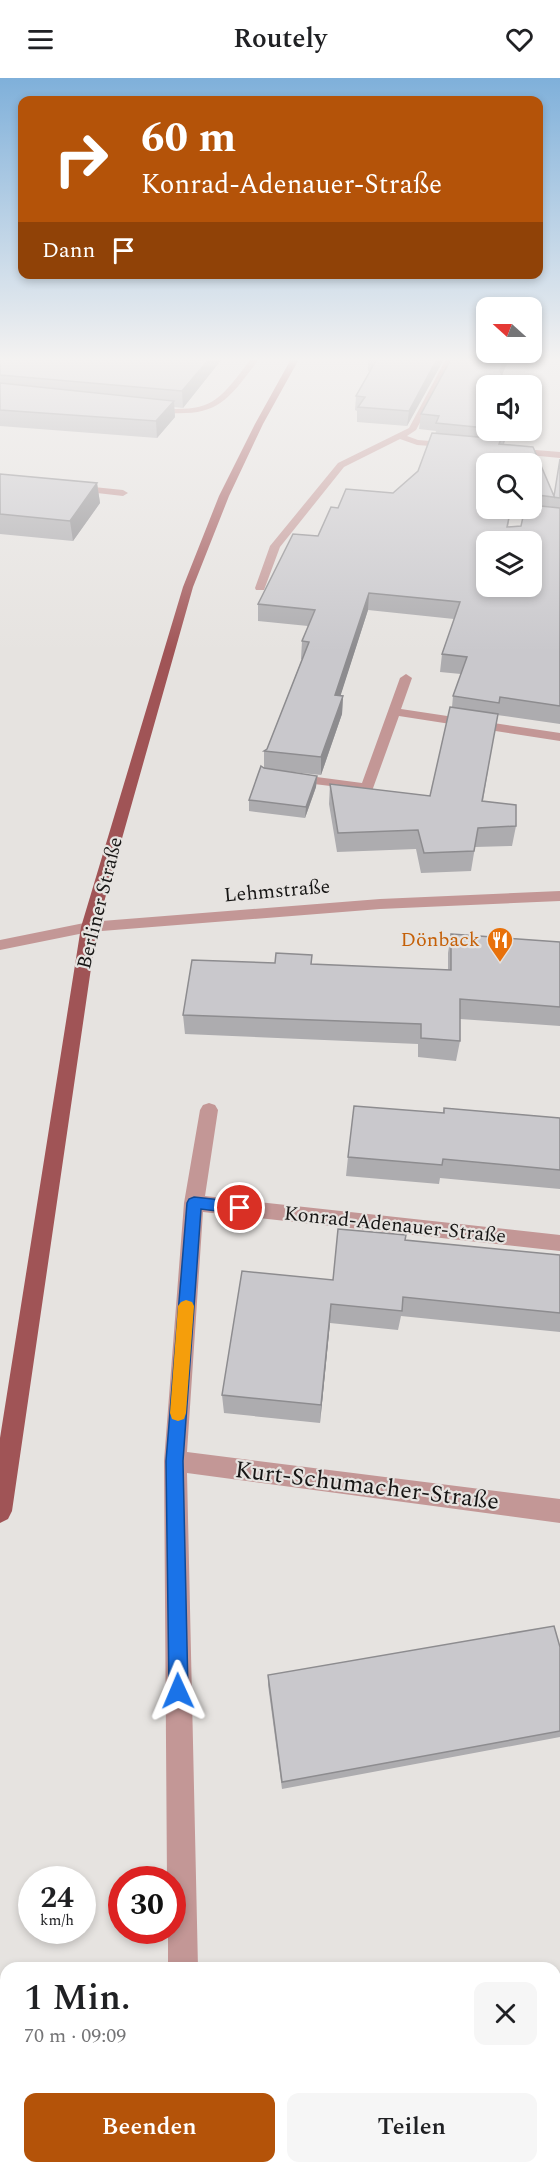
<!DOCTYPE html>
<html lang="de">
<meta charset="utf-8">
<style>
:root{--surface:#fff;--page:#f6f6f6;--text:#202124;--muted:#757577;--accent:#b45309}
body{margin:0;font-family:Spectral,serif;background:var(--page);color:var(--text);height:100vh;display:flex;flex-direction:column;font-size:22px;white-space:nowrap}
*{box-sizing:border-box;margin:0}
p{font-size:20px;color:var(--muted)}
.icon{flex:none;width:33px;height:33px;fill:none;stroke:currentColor;stroke-width:2;stroke-linecap:round;stroke-linejoin:round}
.map{position:relative;flex:1;overflow:hidden}
.side{position:absolute;left:0px;top:1884px;width:561px;height:212px;display:flex;flex-direction:column;background:var(--surface);border-radius:18px 18px 0 0;box-shadow:0 3px 9px #0003}
.side>*{flex:none}
.hud{position:absolute;left:18px;top:18px;width:525px;height:183px;border-radius:12px;box-shadow:0 3px 9px #0003;background:#b45309;color:#fff;overflow:hidden}
.needle{width:39px;rotate:291deg}
.fabs{position:absolute;left:476px;top:219px;display:grid;gap:12px}
.fabs a{display:grid;place-items:center;width:66px;height:66px;border-radius:12px;background:var(--surface);box-shadow:0 3px 9px #0003;font-size:30px}
.speed{position:absolute;left:18px;top:1788px;display:flex;gap:12px;font-size:30px;font-weight:700;text-align:center}
.speed>*{display:grid;place-content:center;width:78px;height:78px;border-radius:50%;background:var(--surface);box-shadow:0 3px 9px #0003;line-height:1}
.speed small{font-size:15px;font-weight:400}
.speed .limit{border:9px solid #d22;background:#fff;color:#111}
.pin{position:absolute;display:grid;place-items:center;width:51px;height:51px;color:#fff;margin:-26px;border:3px solid #fff;border-radius:50%;box-shadow:0 2px 6px #0007}
.me{position:absolute;width:66px;margin:-33px;rotate:359deg;stroke-linejoin:round;filter:drop-shadow(0 0 4px #0008)}
.turn{display:flex;align-items:center;gap:21px;height:126px;padding:0 24px;font-size:27px}
.turn .icon{width:78px;height:78px;stroke-width:2.5}
.turn b{display:block;font-size:42px;line-height:51px}
.then{display:flex;align-items:center;height:57px;padding:0 24px;background:#0003;gap:12px;font-size:22px}
.round{display:grid;place-items:center;flex:none;width:63px;height:63px;border-radius:12px;background:var(--page)}
.overview{display:flex;align-items:center;justify-content:space-between;height:102px;padding:0 24px}
h1{font-size:36px;font-weight:600;line-height:45px}
.primary-button{display:flex;gap:12px;margin-top:auto;padding:12px 24px}
.primary-button a{flex:1;height:69px;border-radius:12px;background:var(--accent);color:#fff;font-size:24px;font-weight:600;line-height:69px;text-align:center}
.primary-button a+a{background:var(--page);color:var(--text)}
header{display:flex;justify-content:space-between;align-items:center;height:78px;padding:0 24px;background:var(--surface);font-size:27px;font-weight:600}
.map>svg:first-child{display:block}
.lines{fill:none;stroke-linecap:round;stroke-linejoin:round}
.minor{fill:#c39796;fill-rule:evenodd}
.major{fill:#a05456;fill-rule:evenodd}
.wall{fill:#adacaf;fill-rule:evenodd}
.shaded-wall{fill:#8d8c8f}
.building{fill:#c9c8cc;stroke:#8d8c8f;stroke-width:1.5;fill-rule:evenodd}
.route{fill:#1a73e8;stroke:#114b97;stroke-width:1.5}
.slow{fill:#f59e0b}
.labels{text-anchor:middle;dominant-baseline:central;stroke-width:4.5;stroke-linejoin:round;paint-order:stroke}
.street-label{font-size:20px;fill:#171615;stroke:#e6e3e0}
.food-label{font-size:20px;fill:#c56008;stroke:#e6e3e0;text-anchor:end}
.near-street-label{font-size:24px;fill:#171615;stroke:#e6e3e0}
</style>
<header><svg class="icon" aria-label="menu" viewBox="0 0 24 24"><path d="M4 6h16M4 12h16M4 18h16"/></svg>Routely<svg class="icon" aria-label="heart" viewBox="0 0 24 24"><path d="M12 20l-8-8c-3-5 5-10 8-4 3-6 11-1 8 4z"/></svg></header>
<div class="map">
<svg width="560" height="2095" viewBox="0 0 560 2095">
<rect width="100%" height="100%" fill="#e6e3e0"/>
<g class="lines">
<!-- minor -->
<path class="minor" d="M 251,281 L 259,281 C 222,331 215,339 152,334 L 148,332 L 152,330 C 212,334 216,327 251,281 Z
M 446,281 L 454,281 L 416,352 L 407,358 L 418,362 L 454,365 L 458,368 L 457,370 L 417,367 L 400,361 L 344,389 L 280,469 L 264,512 L 256,512 L 255,510 L 270,468 L 338,385 L 409,350 Z
M 511,370 L 560,374 L 560,380 L 508,375 L 508,371 Z
M 74,407 L 123,412 L 128,415 L 123,418 L 71,412 L 71,408 Z
M 492,430 L 560,438 L 560,444 L 488,436 L 483,433 Z
M 406,596 L 412,600 L 401,631 L 560,655 L 560,663 L 399,638 L 372,713 L 289,703 L 287,700 L 289,697 L 294,696 L 362,705 L 400,600 Z
M 560,813 L 560,823 L 380,831 L 89,854 L 0,872 L 0,862 L 89,844 L 380,821 Z
M 209,1025 L 215,1027 L 218,1032 L 205,1118 L 560,1157 L 560,1173 L 203,1134 L 187,1374 L 560,1421 L 560,1445 L 187,1395 L 198,1890 L 168,1890 L 168,1852 L 172,1852 L 172,1802 L 167,1802 L 164,1383 L 184,1125 L 200,1032 L 203,1027 Z
M 185,2090 L 217,2090 L 218,2095 L 186,2095 Z"/>
<!-- major -->
<path class="major" d="M 291,281 L 299,281 L 263,346 L 229,418 L 193,509 L 97,849 L 12,1433 L 8,1441 L 0,1445 L 0,1360 L 81,849 L 183,509 L 219,418 L 255,346 Z"/>
</g>
<!-- wall -->
<path class="wall" d="M 0,281 L 222,281 L 183,330 L 174,329 L 175,339 L 157,360 L 0,348 Z
M 368,281 L 444,281 L 407,348 L 357,344 L 357,333 L 355,332 L 356,318 L 370,293 L 368,293 Z
M 451,281 L 509,281 L 502,297 L 506,308 L 486,308 L 486,352 L 509,352 L 504,366 L 533,369 L 554,418 L 560,381 L 560,646 L 497,637 L 483,723 L 516,727 L 516,748 L 512,768 L 475,769 L 471,793 L 421,795 L 416,771 L 337,774 L 329,726 L 330,706 L 430,718 L 450,629 L 452,629 L 453,618 L 461,596 L 440,594 L 442,576 L 454,541 L 368,532 L 340,618 L 343,618 L 342,636 L 321,697 L 282,693 L 317,698 L 316,709 L 305,740 L 249,733 L 249,722 L 261,688 L 264,690 L 264,673 L 267,671 L 302,581 L 301,581 L 302,563 L 308,548 L 258,543 L 258,526 L 293,456 L 318,458 L 331,429 L 338,430 L 346,411 L 393,415 L 418,393 L 432,355 L 435,356 L 436,353 L 419,351 L 421,336 ZM 486,386 L 531,386 L 531,430 L 514,430 L 524,432 L 521,448 L 508,449 L 511,430 L 486,430 ZM 486,464 L 531,464 L 531,508 L 486,508 Z
M 0,396 L 97,405 L 100,425 L 73,463 L 0,456 Z
M 451,856 L 560,864 L 560,948 L 460,941 L 460,963 L 456,983 L 418,979 L 418,966 L 185,956 L 183,937 L 275,885 L 312,877 L 311,886 L 448,892 L 448,875 Z
M 444,1030 L 560,1040 L 560,1111 L 440,1100 L 439,1106 L 346,1098 L 348,1079 L 443,1035 Z
M 405,1162 L 560,1177 L 560,1254 L 401,1238 L 398,1252 L 330,1245 L 320,1345 L 224,1335 L 222,1317 L 333,1202 Z
M 560,1569 L 560,1659 L 282,1711 L 268,1607 L 268,1597 Z
M 560,1973 L 560,2095 L 335,2095 L 334,2090 L 555,2090 L 555,1974 Z"/>
<!-- shaded-wall -->
<path class="shaded-wall" d="M 209,281 L 222,281 L 183,330 L 182,313 Z
M 437,281 L 444,281 L 407,348 L 409,333 Z
M 505,281 L 509,281 L 498,306 L 500,292 Z
M 174,323 L 175,339 L 157,360 L 156,343 Z
M 505,352 L 509,352 L 503,367 Z
M 97,405 L 100,425 L 73,463 L 70,443 Z
M 369,515 L 368,532 L 335,635 L 335,617 Z
M 343,618 L 342,636 L 321,697 L 321,679 Z
M 317,698 L 316,709 L 305,740 L 306,729 Z
M 331,1226 L 330,1245 L 320,1345 L 321,1327 Z"/>
<!-- building -->
<path class="building" d="M 0,281 L 209,281 L 182,313 L 0,297 Z
M 377,281 L 437,281 L 409,333 L 358,329 L 365,319 L 356,318 Z
M 451,281 L 505,281 L 500,292 L 506,308 L 486,308 L 486,350 L 436,345 L 439,338 L 421,336 Z
M 0,305 L 174,323 L 156,343 L 0,332 Z
M 432,355 L 501,361 L 499,366 L 533,369 L 554,418 L 560,381 L 560,420 L 531,416 L 531,386 L 486,386 L 486,415 L 483,416 L 486,418 L 486,430 L 511,430 L 507,449 L 521,448 L 525,430 L 531,430 L 531,427 L 560,430 L 560,628 L 500,619 L 499,625 L 453,618 L 467,579 L 442,576 L 460,524 L 369,515 L 335,617 L 343,618 L 321,679 L 264,673 L 267,671 L 309,564 L 302,563 L 315,532 L 258,526 L 293,456 L 318,458 L 331,429 L 338,430 L 346,411 L 393,415 L 418,393 ZM 486,464 L 531,464 L 531,508 L 486,508 Z
M 0,396 L 97,405 L 70,443 L 0,436 Z
M 450,629 L 498,636 L 482,723 L 516,727 L 516,748 L 478,750 L 474,773 L 424,775 L 418,752 L 338,755 L 330,706 L 430,718 Z
M 261,688 L 264,690 L 317,698 L 306,729 L 249,722 Z
M 451,856 L 560,864 L 560,929 L 460,921 L 460,963 L 421,960 L 421,946 L 183,937 L 192,882 L 275,885 L 276,875 L 312,877 L 311,886 L 451,892 Z
M 354,1028 L 444,1035 L 444,1030 L 560,1040 L 560,1092 L 443,1081 L 442,1087 L 348,1079 Z
M 338,1151 L 406,1157 L 405,1162 L 560,1177 L 560,1235 L 403,1219 L 402,1233 L 331,1226 L 321,1327 L 222,1317 L 242,1193 L 333,1202 Z
M 554,1548 L 560,1569 L 560,1653 L 282,1704 L 268,1597 Z
M 560,1978 L 560,2095 L 336,2095 L 336,2090 L 555,2090 L 555,1979 Z"/>
<!-- sky -->
<linearGradient id="sky" x2="0" y2="1"><stop stop-color="#7fb0da"/><stop offset="0.49" stop-color="#f4f2f1"/><stop offset="1" stop-color="#f4f2f1" stop-opacity="0"/></linearGradient>
<rect width="560" height="574" fill="url(#sky)"/>
<!-- route -->
<path class="route" d="M 194,1119 L 240,1124 L 245,1125 L 247,1130 L 245,1134 L 240,1136 L 201,1131 L 183,1383 L 188,1613 L 185,1620 L 178,1623 L 171,1620 L 169,1613 L 166,1383 L 187,1125 L 189,1121 Z"/>
<!-- slow -->
<path class="slow" d="M 186,1222 L 192,1224 L 194,1228 L 186,1335 L 184,1341 L 178,1343 L 172,1341 L 170,1335 L 178,1228 L 181,1224 Z"/>
<!-- icons -->
<defs>
<g id="restaurant-pin" transform="scale(1.35)"><path d="M0 17L-7.5 6A9.5 9.5 0 1 1 7.5 6Z" fill="#e8710a" stroke="#e6e3e0"/><path d="M-5-6h1v4h1v-4h1v4h1v-4h1v5L-1.5 .5V6h-2V.5L-5-1ZM5-6V6H3V1.5H1.5Q1.5-4 5-6Z" fill="#fff"/></g>
</defs>
<g fill-rule="evenodd">
<use href="#restaurant-pin" x="500" y="862"/>
</g>
<g class="labels">
<!-- street labels -->
<g class="street-label">
<text transform="translate(277 813) rotate(-5)">Lehmstraße</text>
<text transform="translate(100 825) rotate(-76)">Berliner Straße</text>
<text transform="translate(395 1147) rotate(6)">Konrad-Adenauer-Straße</text>
</g>
<!-- food labels -->
<g class="food-label">
<text x="480" y="862">Dönback</text>
</g>
<!-- near-street labels -->
<g class="near-street-label">
<text transform="translate(367 1408) rotate(7)">Kurt-Schumacher-Straße</text>
</g>
</g>
</svg>
<div class="fabs">
<a><svg class="needle" viewBox="-14 -14 28 28"><path d="M0-13l5 13h-10z" fill="#e53935"/><path d="M0 13l5-13h-10z" fill="#757577"/></svg></a>
<a><svg class="icon" aria-label="sound" viewBox="0 0 24 24"><path d="M4 9h4l5-4v14l-5-4H4zM17 9q2 3 0 6"/></svg></a>
<a><svg class="icon" aria-label="search" viewBox="0 0 24 24"><circle cx="10" cy="10" r="6"/><path d="M15 15l6 6"/></svg></a>
<a><svg class="icon" aria-label="layers" viewBox="0 0 24 24"><path d="M12 4l9 5-9 5-9-5zM3 14l9 5 9-5"/></svg></a>
</div>
<div class="speed"><div>24<small>km/h</small></div><div class="limit">30</div></div>
<div class="pin" style="left:240px;top:1130px;background:#d93025"><svg class="icon" aria-label="arrive" viewBox="0 0 24 24"><path d="M6 21V4h12l-3 4 3 4H6"/></svg></div>
<svg class="me" style="left:178px;top:1613px" viewBox="-20 -20 40 40"><path d="M0-17L14 15 0 8-14 15z" fill="#1a73e8" stroke="#fff" stroke-width="4"/></svg>
<div class="hud">
<div class="turn"><svg class="icon" aria-label="right" viewBox="0 0 24 24"><path d="M7 20v-9h11M14 6l5 5-5 5"/></svg><div><b>60 m</b>Konrad-Adenauer-Straße</div></div>
<div class="then">Dann<svg class="icon" aria-label="arrive" viewBox="0 0 24 24"><path d="M6 21V4h12l-3 4 3 4H6"/></svg></div>
</div>
<section class="side">
<div class="overview"><div><h1>1 Min.</h1><p>70 m · 09:09</p></div><a class="round"><svg class="icon" aria-label="close" viewBox="0 0 24 24"><path d="M6 6l12 12M18 6L6 18"/></svg></a></div>
<div class="primary-button"><a>Beenden</a><a>Teilen</a></div>
</section>
</div>
